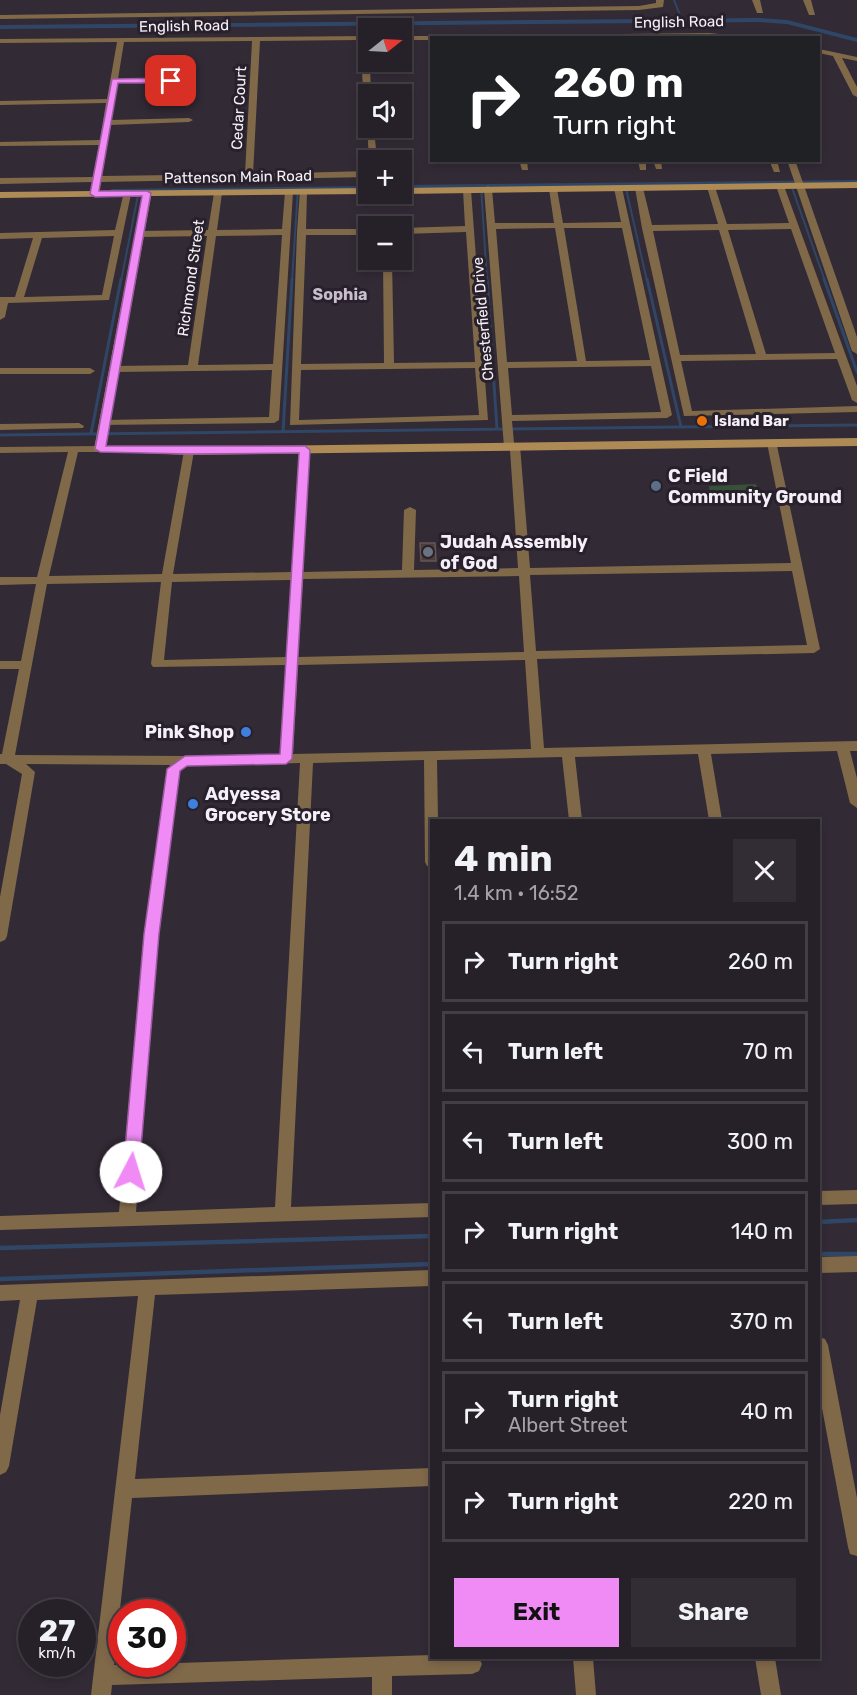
<!DOCTYPE html>
<meta charset="utf-8">
<style>
:root{--surface:#262028;--page:#322d34;--text:#f1f3f6;--muted:#a4a3a8;--line:#423e45;--accent:#f08bf6}
body{margin:0;font-family:Rubik,sans-serif;background:var(--page);color:var(--text);height:100vh;display:flex;flex-direction:column;font-size:22px;white-space:nowrap}
*{box-sizing:border-box;margin:0}
p{font-size:20px;color:var(--muted)}
.icon{flex:none;width:33px;height:33px;fill:none;stroke:currentColor;stroke-width:2;stroke-linecap:round;stroke-linejoin:round}
.map{position:relative;flex:1;overflow:hidden}
.side{position:absolute;left:430px;top:819px;width:390px;height:840px;display:flex;flex-direction:column;background:var(--surface);border-radius:0px;box-shadow:0 3px 9px #0003,0 0 0 2px var(--line)}
.side>*{flex:none}
.guide{position:absolute;left:430px;top:36px;width:390px;height:126px;border-radius:0px;box-shadow:0 3px 9px #0003,0 0 0 2px var(--line);background:#202124;color:#fff;overflow:hidden}
.needle{width:39px;rotate:72deg}
.tools{position:absolute;left:358px;top:18px;display:grid;gap:12px}
.tools a{display:grid;place-items:center;width:54px;height:54px;border-radius:0px;background:var(--surface);box-shadow:0 3px 9px #0003,0 0 0 2px var(--line);font-size:30px}
.speed{position:absolute;left:18px;top:1599px;display:flex;gap:12px;font-size:30px;font-weight:700;text-align:center}
.speed>*{display:grid;place-content:center;width:78px;height:78px;border-radius:50%;background:var(--surface);box-shadow:0 3px 9px #0003,0 0 0 2px var(--line);line-height:1}
.speed small{font-size:15px;font-weight:400}
.speed .limit{border:9px solid #d22;background:#fff;color:#111}
.pin{position:absolute;display:grid;place-items:center;width:51px;height:51px;color:#fff;margin:-26px;border-radius:12px;box-shadow:0 3px 9px #0006}
.me{position:absolute;width:66px;margin:-33px;rotate:5deg;stroke-linejoin:round;filter:drop-shadow(0 0 4px #0008)}
.turn{display:flex;align-items:center;gap:21px;height:126px;padding:0 24px;font-size:27px}
.turn .icon{width:78px;height:78px;stroke-width:2.5}
.turn b{display:block;font-size:42px;line-height:51px}
.round{display:grid;place-items:center;flex:none;width:63px;height:63px;border-radius:0px;background:var(--page)}
.head{display:flex;align-items:center;justify-content:space-between;height:102px;padding:0 24px}
h1{font-size:36px;font-weight:700;line-height:45px}
.primary-button{display:flex;gap:12px;margin-top:auto;padding:12px 24px}
.primary-button a{flex:1;height:69px;border-radius:0px;background:var(--accent);color:#111;font-size:24px;font-weight:700;line-height:69px;text-align:center}
.primary-button a+a{background:var(--page);color:var(--text)}
ul{padding:0;list-style:none}
li{display:flex;align-items:center;gap:18px;height:81px;margin:0 12px 9px;padding:0 12px;border:3px solid var(--line);border-radius:0px}
li div{flex:1}
li b{display:block;font-size:22px}
li em{font-style:normal}
.map>svg:first-child{display:block}
.green{fill:#385037}
.lines{fill:none;stroke-linecap:round;stroke-linejoin:round}
.stream-far2{stroke:#2f4667;stroke-width:2}
.stream-far1{stroke:#2f4667;stroke-width:3}
.stream{stroke:#2f4667;stroke-width:4.5}
.canal{fill:#2f4667;fill-rule:evenodd}
.building{fill:#4c3e38;stroke:#675751;stroke-width:1.5}
.street{fill:#806949;fill-rule:evenodd}
.secondary{fill:#ae8a55;fill-rule:evenodd}
.route{fill:#f08bf6;stroke:#9c5aa0;stroke-width:1.5}
.food-dot{fill:#e8710a;stroke:#28212b;stroke-width:2}
.service-dot{fill:#5c6f8a;stroke:#28212b;stroke-width:2}
.worship-dot{fill:#6b7280;stroke:#28212b;stroke-width:2}
.shop-dot{fill:#3f7fe0;stroke:#28212b;stroke-width:2}
.labels{text-anchor:middle;dominant-baseline:central;stroke-width:6;stroke-linejoin:round;paint-order:stroke}
.far-street-label{font-size:15px;fill:#f5f0f8;stroke:#28212b}
.far-poi-label{font-size:15px;font-weight:bold;fill:#f5f0f8;stroke:#28212b;text-anchor:start}
.far-neighbourhood-label{font-size:16px;font-weight:bold;fill:#c8becc;stroke:#28212b}
.poi-label{font-size:18px;font-weight:bold;fill:#f5f0f8;stroke:#28212b;text-anchor:start}
</style>
<div class="map">
<svg width="857" height="1695" viewBox="0 0 857 1695">
<rect width="100%" height="100%" fill="#322a35"/>
<!-- green -->
<path class="green" d="M 756,484 L 761,496 L 710,498 L 709,486 Z"/>
<g class="lines">
<!-- stream-far2 -->
<path class="stream-far2" d="M 674,0 L 682,20
M 790,182 L 825,281
M 625,184 L 647,281
M 481,186 L 487,281
M 121,281 L 139,190
M 292,281 L 298,188"/>
<!-- stream-far1 -->
<path class="stream-far1" d="M 487,279 L 497,429
M 647,279 L 681,427
M 824,279 L 857,372
M 283,432 L 292,279
M 91,434 L 121,279
M 0,435 L 857,425"/>
<!-- stream -->
<path class="stream" d="M 819,1222 L 857,1220
M 0,1248 L 432,1236
M 819,1254 L 857,1254
M 0,1279 L 432,1264"/>
<!-- canal -->
<path class="canal" d="M 760,18 L 787,20 L 857,38 L 857,42 L 787,24 L 760,22 L 0,29 L 0,25 Z
M 857,180 L 857,184 L 402,189 L 402,185 Z
M 369,186 L 369,190 L 112,193 L 108,191 L 112,189 Z"/>
</g>
<!-- building -->
<path class="building" d="M 420,543 L 435,543 L 436,561 L 421,561 Z"/>
<g class="lines">
<!-- street -->
<path class="street" d="M 656,0 L 664,0 L 663,7 L 639,10 L 0,19 L 0,15 L 639,6 L 656,3 Z
M 752,0 L 760,0 L 763,13 L 757,13 Z
M 803,0 L 811,0 L 815,15 L 809,15 Z
M 709,33 L 762,38 L 451,38 L 454,36 Z
M 369,36 L 371,94 L 369,94 L 369,122 L 365,120 L 360,40 L 260,41 L 253,174 L 369,171 L 369,177 L 101,182 L 99,188 L 96,189 L 92,186 L 92,182 L 0,184 L 0,178 L 93,177 L 99,145 L 0,146 L 0,142 L 100,140 L 106,103 L 0,105 L 0,101 L 107,99 L 117,42 L 0,43 L 0,39 ZM 252,41 L 245,174 L 102,176 L 110,125 L 189,122 L 193,120 L 189,118 L 111,120 L 118,83 L 190,83 L 194,81 L 190,79 L 118,79 L 124,42 Z
M 402,36 L 432,36 L 435,38 L 432,38 L 432,40 L 402,40 Z
M 819,49 L 857,57 L 857,61 L 842,58 L 857,87 L 857,97 L 853,95 L 833,56 L 819,53 Z
M 367,126 L 374,128 L 377,160 L 369,160 Z
M 519,160 L 527,160 L 528,170 L 522,170 Z
M 638,160 L 646,160 L 646,170 L 640,170 Z
M 653,160 L 661,160 L 662,169 L 656,169 Z
M 769,160 L 777,160 L 780,172 L 774,172 Z
M 787,160 L 795,160 L 857,337 L 857,354 L 852,351 Z
M 780,183 L 784,186 L 857,386 L 857,403 L 852,400 L 837,359 L 681,361 L 692,411 L 857,406 L 857,412 L 684,416 L 642,228 L 635,188 L 639,185 L 643,188 L 652,225 L 718,224 L 707,187 L 711,184 L 715,187 L 727,224 L 789,223 L 776,186 ZM 791,229 L 835,353 L 766,354 L 728,230 ZM 719,230 L 756,354 L 680,355 L 653,231 Z
M 618,185 L 622,188 L 672,415 L 667,418 L 512,421 L 514,443 L 520,446 L 530,568 L 791,563 L 767,443 L 768,441 L 776,441 L 820,649 L 814,653 L 537,659 L 544,748 L 857,741 L 857,751 L 850,751 L 857,778 L 857,808 L 850,803 L 837,751 L 711,754 L 722,820 L 709,820 L 698,754 L 575,757 L 582,820 L 569,820 L 562,757 L 437,760 L 438,820 L 432,820 L 432,867 L 427,866 L 425,862 L 424,760 L 313,763 L 291,1207 L 432,1203 L 432,1217 L 0,1230 L 0,1216 L 119,1212 L 144,934 L 170,765 L 26,764 L 35,772 L 7,936 L 5,940 L 0,942 L 0,897 L 22,774 L 6,764 L 0,764 L 0,754 L 2,754 L 19,669 L 0,669 L 0,661 L 21,661 L 36,584 L 0,585 L 0,577 L 37,577 L 68,452 L 0,453 L 0,447 L 100,446 L 105,449 L 100,452 L 78,452 L 49,576 L 162,574 L 184,451 L 189,448 L 194,451 L 173,574 L 292,572 L 300,450 L 305,447 L 310,450 L 303,572 L 402,570 L 404,510 L 410,507 L 416,510 L 414,570 L 518,568 L 510,450 L 504,447 L 484,189 L 488,186 L 492,189 L 495,223 L 554,223 L 549,189 L 553,186 L 557,189 L 563,223 L 621,222 L 614,188 ZM 555,228 L 577,361 L 507,362 L 496,229 ZM 564,228 L 622,228 L 650,360 L 586,361 ZM 651,366 L 661,412 L 512,415 L 508,368 ZM 792,571 L 807,645 L 536,651 L 530,575 ZM 519,576 L 524,652 L 298,657 L 303,579 ZM 291,580 L 286,657 L 164,660 L 172,582 ZM 161,582 L 151,664 L 153,667 L 286,665 L 280,754 L 185,756 L 15,755 L 47,584 ZM 525,660 L 531,749 L 293,754 L 298,665 ZM 300,763 L 275,1207 L 136,1212 L 158,934 L 180,771 L 188,766 Z
M 467,187 L 471,190 L 488,420 L 290,425 L 297,232 L 300,190 L 307,192 L 306,229 L 369,229 L 369,235 L 306,235 L 301,364 L 384,363 L 383,260 L 392,260 L 394,363 L 475,362 L 466,232 L 402,234 L 402,228 L 465,226 L 463,190 ZM 475,368 L 479,415 L 299,420 L 301,370 Z
M 218,190 L 222,193 L 217,230 L 282,229 L 285,192 L 289,189 L 293,192 L 279,420 L 274,423 L 100,425 L 99,423 L 104,420 L 269,417 L 272,370 L 115,372 L 110,369 L 115,366 L 188,365 L 207,236 L 140,237 L 136,234 L 140,231 L 208,230 L 214,193 ZM 282,235 L 273,364 L 198,365 L 216,236 Z
M 124,192 L 131,194 L 109,300 L 8,303 L 5,317 L 0,320 L 0,297 L 15,297 L 33,238 L 0,239 L 0,233 L 115,230 ZM 114,236 L 102,295 L 24,297 L 42,238 Z
M 0,368 L 90,368 L 95,371 L 90,374 L 0,374 Z
M 79,423 L 84,426 L 83,428 L 0,430 L 0,424 Z
M 857,1190 L 857,1204 L 819,1205 L 819,1191 Z
M 857,1256 L 857,1272 L 819,1273 L 819,1257 Z
M 432,1270 L 432,1286 L 155,1295 L 135,1479 L 432,1468 L 432,1486 L 132,1498 L 114,1665 L 432,1655 L 432,1658 L 479,1658 L 482,1664 L 479,1671 L 472,1674 L 392,1676 L 392,1695 L 372,1695 L 372,1677 L 112,1685 L 111,1695 L 91,1695 L 138,1296 L 37,1300 L 9,1466 L 6,1472 L 0,1475 L 0,1415 L 20,1300 L 0,1301 L 0,1285 Z
M 819,1337 L 825,1339 L 828,1345 L 857,1498 L 857,1556 L 850,1554 L 848,1547 L 819,1392 Z
M 573,1658 L 593,1658 L 596,1695 L 576,1695 Z
M 755,1658 L 775,1658 L 781,1695 L 761,1695 Z"/>
<!-- secondary -->
<path class="secondary" d="M 857,182 L 857,188 L 402,194 L 400,194 L 402,188 Z
M 369,188 L 369,194 L 151,196 L 106,446 L 189,447 L 857,438 L 857,446 L 189,455 L 96,451 L 94,449 L 142,196 L 0,198 L 0,192 Z"/>
</g>
<!-- route -->
<path class="route" d="M 112,79 L 171,78 L 175,81 L 171,83 L 118,83 L 99,191 L 147,191 L 151,193 L 106,446 L 305,446 L 310,450 L 292,759 L 286,764 L 187,766 L 180,771 L 159,934 L 139,1172 L 137,1177 L 131,1179 L 125,1177 L 123,1172 L 144,934 L 167,769 L 185,756 L 280,754 L 299,453 L 189,454 L 100,452 L 95,449 L 142,196 L 95,197 L 90,194 Z"/>
<!-- markers -->
<circle class="food-dot" cx="702" cy="421" r="6"/>
<circle class="service-dot" cx="656" cy="486" r="6"/>
<circle class="worship-dot" cx="428" cy="552" r="6"/>
<g class="shop-dot">
<circle cx="246" cy="732" r="6"/>
<circle cx="193" cy="804" r="6"/>
</g>
<g class="labels">
<!-- far-street labels -->
<g class="far-street-label">
<text transform="translate(679 22) rotate(-1)">English Road</text>
<text transform="translate(184 26) rotate(-1)">English Road</text>
<text transform="translate(239 108) rotate(-87)">Cedar Court</text>
<text transform="translate(238 177) rotate(-1)">Pattenson Main Road</text>
<text transform="translate(191 278) rotate(-82)">Richmond Street</text>
<text transform="translate(483 319) rotate(-95)">Chesterfield Drive</text>
</g>
<!-- far-poi labels -->
<g class="far-poi-label">
<text x="714" y="421">Island Bar</text>
</g>
<!-- far-neighbourhood labels -->
<g class="far-neighbourhood-label">
<text x="340" y="294">Sophia</text>
</g>
<!-- poi labels -->
<g class="poi-label">
<text x="668" y="476">C Field<tspan x="668" dy="21">Community Ground</tspan></text>
<text x="440" y="542">Judah Assembly<tspan x="440" dy="21">of God</tspan></text>
<text x="234" y="732" text-anchor="end">Pink Shop</text>
<text x="205" y="794">Adyessa<tspan x="205" dy="21">Grocery Store</tspan></text>
</g>
</g>
</svg>
<div class="tools">
<a><svg class="needle" viewBox="-14 -14 28 28"><path d="M0-13l5 13h-10z" fill="#e53935"/><path d="M0 13l5-13h-10z" fill="#a4a3a8"/></svg></a>
<a><svg class="icon" aria-label="sound" viewBox="0 0 24 24"><path d="M4 9h4l5-4v14l-5-4H4zM17 9q2 3 0 6"/></svg></a>
<a>+</a>
<a>−</a>
</div>
<div class="speed"><div>27<small>km/h</small></div><div class="limit">30</div></div>
<div class="pin" style="left:171px;top:81px;background:#d93025"><svg class="icon" aria-label="arrive" viewBox="0 0 24 24"><path d="M6 21V4h12l-3 4 3 4H6"/></svg></div>
<svg class="me" style="left:131px;top:1172px" viewBox="-20 -20 40 40"><circle r="19" fill="#fff"/><path d="M0-13L10 11 0 6-10 11z" fill="#f08bf6"/></svg>
<div class="guide">
<div class="turn"><svg class="icon" aria-label="right" viewBox="0 0 24 24"><path d="M7 20v-9h11M14 6l5 5-5 5"/></svg><div><b>260 m</b>Turn right</div></div>
</div>
<section class="side">
<div class="head"><div><h1>4 min</h1><p>1.4 km · 16:52</p></div><a class="round"><svg class="icon" aria-label="close" viewBox="0 0 24 24"><path d="M6 6l12 12M18 6L6 18"/></svg></a></div>
<ul>
<li><svg class="icon" aria-label="right" viewBox="0 0 24 24"><path d="M7 20v-9h11M14 6l5 5-5 5"/></svg><div><b>Turn right</b></div><em>260 m</em></li>
<li><svg class="icon" aria-label="left" viewBox="0 0 24 24"><path d="M17 20v-9H6M10 6l-5 5 5 5"/></svg><div><b>Turn left</b></div><em>70 m</em></li>
<li><svg class="icon" aria-label="left" viewBox="0 0 24 24"><path d="M17 20v-9H6M10 6l-5 5 5 5"/></svg><div><b>Turn left</b></div><em>300 m</em></li>
<li><svg class="icon" aria-label="right" viewBox="0 0 24 24"><path d="M7 20v-9h11M14 6l5 5-5 5"/></svg><div><b>Turn right</b></div><em>140 m</em></li>
<li><svg class="icon" aria-label="left" viewBox="0 0 24 24"><path d="M17 20v-9H6M10 6l-5 5 5 5"/></svg><div><b>Turn left</b></div><em>370 m</em></li>
<li><svg class="icon" aria-label="right" viewBox="0 0 24 24"><path d="M7 20v-9h11M14 6l5 5-5 5"/></svg><div><b>Turn right</b><p>Albert Street</p></div><em>40 m</em></li>
<li><svg class="icon" aria-label="right" viewBox="0 0 24 24"><path d="M7 20v-9h11M14 6l5 5-5 5"/></svg><div><b>Turn right</b></div><em>220 m</em></li>
</ul>
<div class="primary-button"><a>Exit</a><a>Share</a></div>
</section>
</div>
